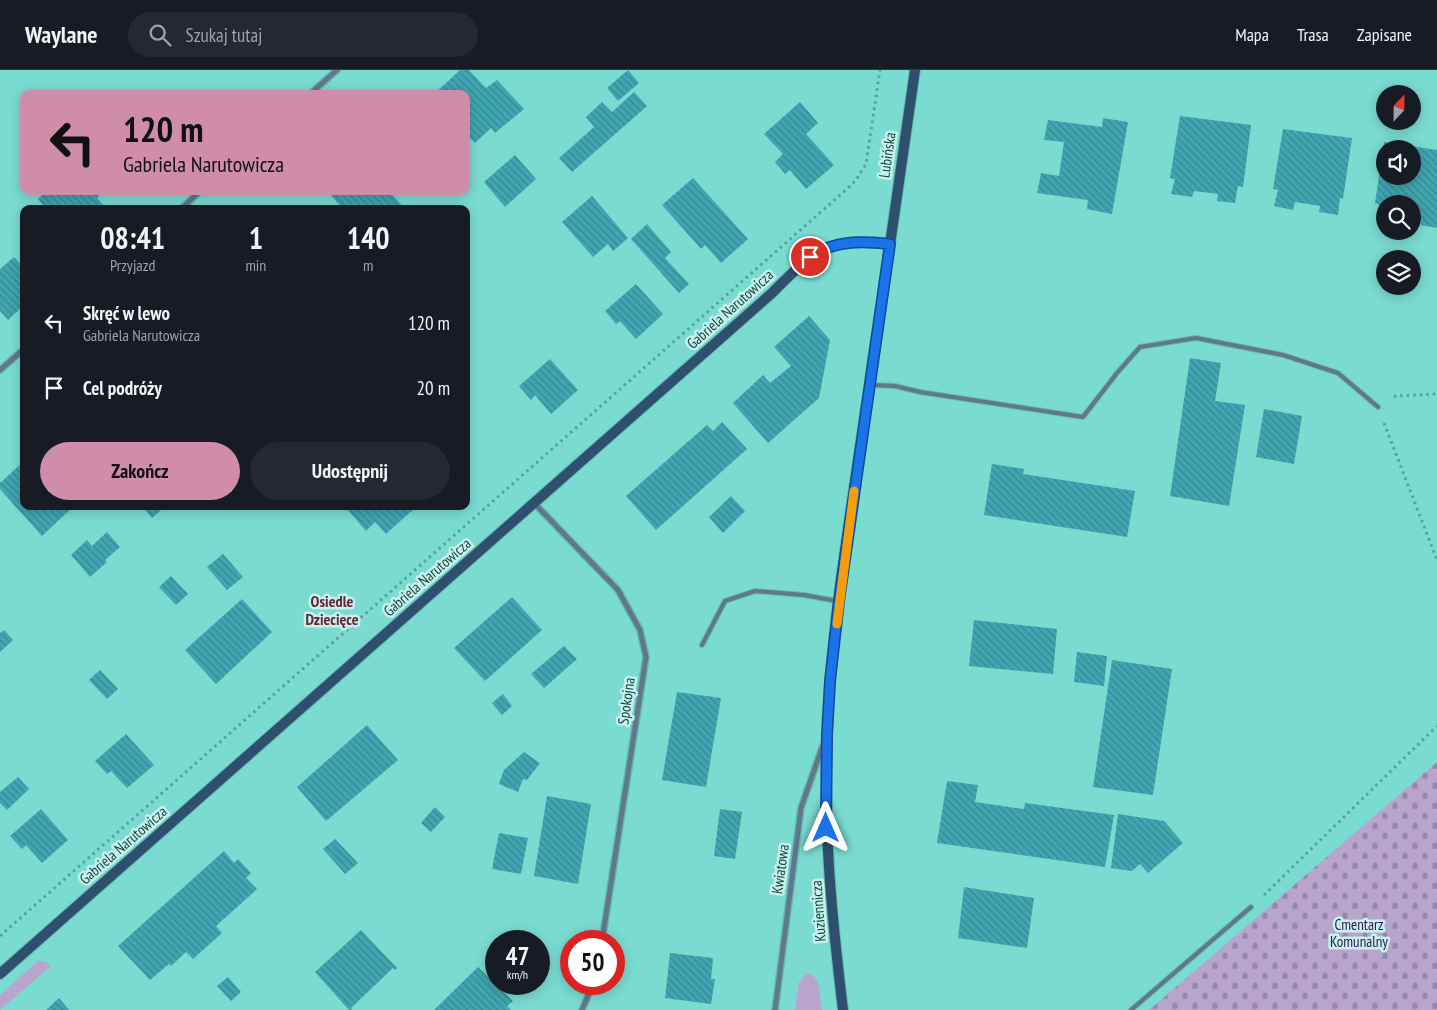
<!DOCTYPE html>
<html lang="pl">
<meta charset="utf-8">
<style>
:root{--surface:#171b24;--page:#242831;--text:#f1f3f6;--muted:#9ea1a6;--line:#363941;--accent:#cf8da9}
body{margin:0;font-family:"PT Sans Narrow",sans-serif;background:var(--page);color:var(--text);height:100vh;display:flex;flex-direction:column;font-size:19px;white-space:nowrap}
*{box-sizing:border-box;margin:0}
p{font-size:16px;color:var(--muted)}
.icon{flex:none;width:28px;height:28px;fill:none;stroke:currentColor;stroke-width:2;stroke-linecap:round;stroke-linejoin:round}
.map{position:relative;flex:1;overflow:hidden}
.details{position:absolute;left:20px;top:135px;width:450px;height:305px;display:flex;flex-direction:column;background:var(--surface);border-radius:10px;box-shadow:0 2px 12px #0003}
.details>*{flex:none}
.banner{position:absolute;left:20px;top:20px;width:450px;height:105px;border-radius:10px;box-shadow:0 2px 12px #0003;background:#cf8da9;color:#111;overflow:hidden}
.needle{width:32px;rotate:22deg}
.controls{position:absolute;left:1376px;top:15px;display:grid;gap:10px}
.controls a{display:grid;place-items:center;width:45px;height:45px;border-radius:50%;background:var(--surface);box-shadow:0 2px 12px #0003;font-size:25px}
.speed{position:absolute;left:485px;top:860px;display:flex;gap:10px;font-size:25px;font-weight:700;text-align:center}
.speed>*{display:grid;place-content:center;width:65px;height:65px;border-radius:50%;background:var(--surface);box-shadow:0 2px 12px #0003;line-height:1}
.speed small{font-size:12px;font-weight:400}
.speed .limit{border:8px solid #d22;background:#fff;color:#111}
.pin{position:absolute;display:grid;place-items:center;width:42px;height:42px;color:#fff;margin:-21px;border:2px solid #fff;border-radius:50%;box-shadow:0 1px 5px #0007}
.me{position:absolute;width:55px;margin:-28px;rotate:0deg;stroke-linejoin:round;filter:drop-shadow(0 0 4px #0008)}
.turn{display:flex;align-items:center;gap:18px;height:105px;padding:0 20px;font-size:22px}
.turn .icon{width:65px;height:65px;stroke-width:2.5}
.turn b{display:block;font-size:35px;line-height:42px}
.eta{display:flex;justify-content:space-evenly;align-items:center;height:85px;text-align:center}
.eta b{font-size:30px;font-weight:600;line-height:35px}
.cta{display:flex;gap:10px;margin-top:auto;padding:10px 20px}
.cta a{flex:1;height:58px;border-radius:30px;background:var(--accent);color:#111;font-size:20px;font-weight:600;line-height:58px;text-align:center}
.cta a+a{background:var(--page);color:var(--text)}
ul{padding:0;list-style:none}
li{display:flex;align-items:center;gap:15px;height:65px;padding:0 20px}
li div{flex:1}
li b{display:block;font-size:19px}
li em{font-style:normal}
header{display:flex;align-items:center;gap:30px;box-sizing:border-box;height:70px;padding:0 25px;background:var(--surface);border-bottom:1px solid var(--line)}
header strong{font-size:24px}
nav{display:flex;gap:28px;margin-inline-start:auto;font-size:18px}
.search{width:350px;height:45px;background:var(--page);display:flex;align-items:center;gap:12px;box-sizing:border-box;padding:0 18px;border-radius:28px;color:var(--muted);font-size:19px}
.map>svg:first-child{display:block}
.grass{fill:#b8a4cd}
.cemetery{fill:url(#cemetery-stones)}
.building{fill:url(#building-back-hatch);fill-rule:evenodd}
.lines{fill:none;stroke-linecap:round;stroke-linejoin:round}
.service-casing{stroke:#64b9b0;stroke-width:6}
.minor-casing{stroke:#64b9b0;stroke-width:8}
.secondary-casing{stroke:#64b9b0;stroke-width:12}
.path{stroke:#55a29a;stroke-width:3;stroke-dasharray:2.5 4;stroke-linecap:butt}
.service{stroke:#60778c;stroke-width:4}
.minor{stroke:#60778c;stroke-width:5}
.secondary{stroke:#2e506e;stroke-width:10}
.route-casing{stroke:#114b97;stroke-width:12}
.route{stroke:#1a73e8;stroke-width:9}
.slow{stroke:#f59e0b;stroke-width:9}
.labels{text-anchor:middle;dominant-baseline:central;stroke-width:5;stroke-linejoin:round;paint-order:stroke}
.street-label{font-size:15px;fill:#153f3b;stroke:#c5f2ec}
.park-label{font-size:15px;fill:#3a0f59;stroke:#c5f2ec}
.neighbourhood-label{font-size:16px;font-weight:bold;fill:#692437;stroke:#c5f2ec}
</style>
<header>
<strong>Waylane</strong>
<div class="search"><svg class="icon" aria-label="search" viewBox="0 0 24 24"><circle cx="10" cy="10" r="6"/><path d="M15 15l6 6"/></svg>Szukaj tutaj</div>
<nav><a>Mapa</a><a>Trasa</a><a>Zapisane</a></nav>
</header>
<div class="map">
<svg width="1437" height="940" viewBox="0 0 1437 940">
<defs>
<pattern id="cemetery-stones" width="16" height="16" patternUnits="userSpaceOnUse" patternTransform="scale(1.25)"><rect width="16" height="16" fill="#b8a4cd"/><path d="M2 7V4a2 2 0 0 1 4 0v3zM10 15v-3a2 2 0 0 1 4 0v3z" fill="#9487a8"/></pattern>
<pattern id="building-back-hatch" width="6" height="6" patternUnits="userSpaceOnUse" patternTransform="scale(1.25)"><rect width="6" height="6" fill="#41a6b2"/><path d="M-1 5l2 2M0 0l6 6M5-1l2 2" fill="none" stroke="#358992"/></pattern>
</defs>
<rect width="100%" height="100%" fill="#7adbd1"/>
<!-- grass -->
<path class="grass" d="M 38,891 L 46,892 L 51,896 L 0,940 L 0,925 Z
M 807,904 L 811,904 L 818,912 L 822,940 L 795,940 L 799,912 Z"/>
<!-- cemetery -->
<path class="cemetery" d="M 1437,692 L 1437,940 L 1149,940 L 1162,929 Z"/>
<!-- building -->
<path class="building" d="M 460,0 L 469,0 L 486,18 L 497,10 L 524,39 L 495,63 L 491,58 L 475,73 L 466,64 L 466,24 L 434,24 Z
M 628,0 L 639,13 L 618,31 L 607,18 Z
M 634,22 L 647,36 L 572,102 L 559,88 L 594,57 L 586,47 L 602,32 L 612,42 Z
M 800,32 L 818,53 L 806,64 L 834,95 L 806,119 L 790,100 L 785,104 L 775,92 L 783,84 L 764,64 Z
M 1180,46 L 1251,55 L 1243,117 L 1238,116 L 1235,133 L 1217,131 L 1218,124 L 1194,121 L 1192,127 L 1171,124 L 1175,109 L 1170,108 Z
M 1103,48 L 1128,52 L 1112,144 L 1087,139 L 1088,130 L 1037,123 L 1041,103 L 1059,106 L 1064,72 L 1044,70 L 1048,50 L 1102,57 Z
M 1283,59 L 1352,68 L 1343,129 L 1340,128 L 1338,145 L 1319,142 L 1320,136 L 1295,132 L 1293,140 L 1274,136 L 1278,120 L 1273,119 Z
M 1384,72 L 1437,80 L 1437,158 L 1421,155 L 1421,150 L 1412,149 L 1412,134 L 1385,134 L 1385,152 L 1377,151 L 1379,134 L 1375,133 ZM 1385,79 L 1412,79 L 1412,106 L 1385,106 Z
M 515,85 L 536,109 L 505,137 L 484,112 Z
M 693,108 L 748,169 L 721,193 L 705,175 L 701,179 L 662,135 Z
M 46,121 L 104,121 L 97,128 L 107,139 L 46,139 L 38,129 Z
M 327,121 L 389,121 L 405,139 L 343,139 Z
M 592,126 L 628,168 L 613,181 L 608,174 L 593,187 L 562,152 Z
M 647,154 L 671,182 L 665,188 L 689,214 L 679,223 L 631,169 Z
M 14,187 L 24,198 L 24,235 L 8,250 L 0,241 L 0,199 Z
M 636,214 L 663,244 L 636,269 L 620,251 L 616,254 L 605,241 Z
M 809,246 L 830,270 L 819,328 L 768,373 L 733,333 L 763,305 L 770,313 L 791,296 L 774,277 Z
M 1190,288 L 1221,293 L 1215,331 L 1245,335 L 1229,436 L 1170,426 Z
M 550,289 L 578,320 L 551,344 L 535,325 L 531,330 L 519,316 Z
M 1264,339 L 1302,346 L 1294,394 L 1256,387 Z
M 722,352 L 747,379 L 656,460 L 626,426 L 707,355 L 713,361 Z
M 24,391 L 24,436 L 74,436 L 42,466 L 0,419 L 0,413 Z
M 992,394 L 1024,399 L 1023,404 L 1135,421 L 1127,467 L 984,445 Z
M 731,426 L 745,441 L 723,463 L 709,447 Z
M 142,436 L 166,436 L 152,448 Z
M 348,436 L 417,436 L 386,464 L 375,452 L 366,461 L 346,438 Z
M 107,462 L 120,477 L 105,490 L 107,492 L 90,507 L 71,485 L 87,470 L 92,476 Z
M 223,484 L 243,507 L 227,520 L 207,497 Z
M 171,506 L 188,524 L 176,535 L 159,517 Z
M 512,527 L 542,560 L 485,611 L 454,578 Z
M 242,529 L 272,562 L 216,614 L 185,580 Z
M 974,550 L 1057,559 L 1053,604 L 969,596 Z
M 4,560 L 13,570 L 0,582 L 0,563 Z
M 564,576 L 577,589 L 544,618 L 531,604 Z
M 1077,582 L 1107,586 L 1104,616 L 1074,612 Z
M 1112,590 L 1172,599 L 1153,725 L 1093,717 Z
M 100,600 L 118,619 L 107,629 L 89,610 Z
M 677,622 L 721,628 L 706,717 L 662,710 Z
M 503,624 L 512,636 L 502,645 L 492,633 Z
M 367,655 L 398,690 L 326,751 L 297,717 Z
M 126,664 L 154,695 L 127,718 L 111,701 L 107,704 L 95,691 Z
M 524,682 L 540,693 L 527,710 L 523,709 L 518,722 L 499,714 L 504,700 Z
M 18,707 L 29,719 L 7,740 L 0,733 L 0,722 Z
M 947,711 L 978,715 L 975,732 L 1024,739 L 1025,733 L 1114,745 L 1105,797 L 937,773 Z
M 547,726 L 591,734 L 578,814 L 534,806 Z
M 435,737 L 445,747 L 431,762 L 421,753 Z
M 41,739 L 68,770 L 42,793 L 26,775 L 22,779 L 10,766 Z
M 720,739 L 742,742 L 735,789 L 714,786 Z
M 1118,744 L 1164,751 L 1183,773 L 1148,803 L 1140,794 L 1132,801 L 1111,798 Z
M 499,763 L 528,768 L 521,804 L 492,799 Z
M 335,769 L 358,793 L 345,804 L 323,779 Z
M 224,781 L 234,793 L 238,789 L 251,803 L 246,808 L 257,819 L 216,856 L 222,863 L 193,889 L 186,882 L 171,896 L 169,894 L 150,910 L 118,876 Z
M 964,817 L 1034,828 L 1027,878 L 958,868 Z
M 361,860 L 397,898 L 395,900 L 393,898 L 351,938 L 352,940 L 349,940 L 315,902 Z
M 670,883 L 713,888 L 711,909 L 715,909 L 711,934 L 665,928 Z
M 478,897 L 513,931 L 507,936 L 511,940 L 434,940 Z
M 228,907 L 241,922 L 231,931 L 217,916 Z
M 59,928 L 69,940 L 46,940 Z"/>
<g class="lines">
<!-- service casing -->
<g class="service-casing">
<path id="service" d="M 871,315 L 895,316 L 920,322 L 1083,347 L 1117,303 L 1140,277 L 1196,268 L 1283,285 L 1338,303 L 1378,337
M 702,575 L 725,531 L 755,521 L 804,525 L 837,531
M 1131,940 L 1251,837"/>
</g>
<!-- minor casing -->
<g class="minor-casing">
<path id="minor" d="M 310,24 L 337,0
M 181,139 L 200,121
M 0,300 L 24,279
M 534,433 L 618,520 L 640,560 L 646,587 L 602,871
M 582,940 L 593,914
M 775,940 L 801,738 L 823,675"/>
</g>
<!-- secondary casing -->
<g class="secondary-casing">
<path id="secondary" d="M 0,904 L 772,223 C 814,181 827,166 890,174
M 843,940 C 832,849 823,757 827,665 C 831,562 848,460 863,358 C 881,239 898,119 915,0"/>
</g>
<!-- path -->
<path class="path" d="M 1394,327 L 1396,326 L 1437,324
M 1384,353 L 1437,490
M 1264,825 L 1437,656
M 0,866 L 848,118 L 856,110 L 866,94 L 880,0"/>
<!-- service -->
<use href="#service" class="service"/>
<!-- minor -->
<use href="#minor" class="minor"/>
<!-- secondary -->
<use href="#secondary" class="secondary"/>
</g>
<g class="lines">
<!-- route casing -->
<g class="route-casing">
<path id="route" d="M 810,187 C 834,170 862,171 890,174 L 839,531 L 830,611 L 827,665 L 826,758"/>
</g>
<!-- route -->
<use href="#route" class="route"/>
<!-- slow -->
<path class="slow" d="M 837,554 L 854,421"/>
</g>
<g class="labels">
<!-- street labels -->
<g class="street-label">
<text transform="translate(887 85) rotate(-82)">Lubińska</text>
<text transform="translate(730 239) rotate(-42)">Gabriela Narutowicza</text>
<text transform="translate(427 507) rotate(-41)">Gabriela Narutowicza</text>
<text transform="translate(626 631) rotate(-82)">Spokojna</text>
<text transform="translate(123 775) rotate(-41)">Gabriela Narutowicza</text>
<text transform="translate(780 799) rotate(-82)">Kwiatowa</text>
<text transform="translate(818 841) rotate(-94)">Kuziennicza</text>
</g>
<!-- park labels -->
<g class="park-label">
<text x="1359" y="854">Cmentarz<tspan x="1359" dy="17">Komunalny</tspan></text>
</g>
<!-- neighbourhood labels -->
<g class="neighbourhood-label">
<text x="332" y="531">Osiedle<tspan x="332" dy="18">Dziecięce</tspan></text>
</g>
</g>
</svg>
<div class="controls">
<a><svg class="needle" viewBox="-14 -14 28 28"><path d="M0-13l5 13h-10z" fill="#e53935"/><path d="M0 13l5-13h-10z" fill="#9ea1a6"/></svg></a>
<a><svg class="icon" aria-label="sound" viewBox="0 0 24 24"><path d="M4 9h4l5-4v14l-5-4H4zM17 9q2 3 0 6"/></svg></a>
<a><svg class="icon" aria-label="search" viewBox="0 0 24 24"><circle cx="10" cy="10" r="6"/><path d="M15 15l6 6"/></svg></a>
<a><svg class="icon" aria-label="layers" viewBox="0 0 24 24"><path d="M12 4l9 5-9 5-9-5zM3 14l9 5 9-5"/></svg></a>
</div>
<div class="speed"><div>47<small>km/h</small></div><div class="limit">50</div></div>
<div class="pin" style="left:810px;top:187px;background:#d93025"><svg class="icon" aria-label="arrive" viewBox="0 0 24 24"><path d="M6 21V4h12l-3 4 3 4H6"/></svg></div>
<svg class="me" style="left:826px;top:758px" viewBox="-20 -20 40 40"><path d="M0-17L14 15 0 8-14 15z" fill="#1a73e8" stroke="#fff" stroke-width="4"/></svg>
<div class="banner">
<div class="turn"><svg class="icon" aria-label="left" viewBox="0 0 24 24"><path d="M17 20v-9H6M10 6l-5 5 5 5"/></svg><div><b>120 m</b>Gabriela Narutowicza</div></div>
</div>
<section class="details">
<div class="eta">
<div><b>08:41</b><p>Przyjazd</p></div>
<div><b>1</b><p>min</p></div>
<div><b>140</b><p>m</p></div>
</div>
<ul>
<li><svg class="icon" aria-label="left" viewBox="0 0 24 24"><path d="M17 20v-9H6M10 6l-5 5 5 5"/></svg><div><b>Skręć w lewo</b><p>Gabriela Narutowicza</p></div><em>120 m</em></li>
<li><svg class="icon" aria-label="arrive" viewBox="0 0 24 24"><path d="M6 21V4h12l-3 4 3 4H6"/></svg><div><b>Cel podróży</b></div><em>20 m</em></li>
</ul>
<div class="cta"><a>Zakończ</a><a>Udostępnij</a></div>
</section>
</div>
